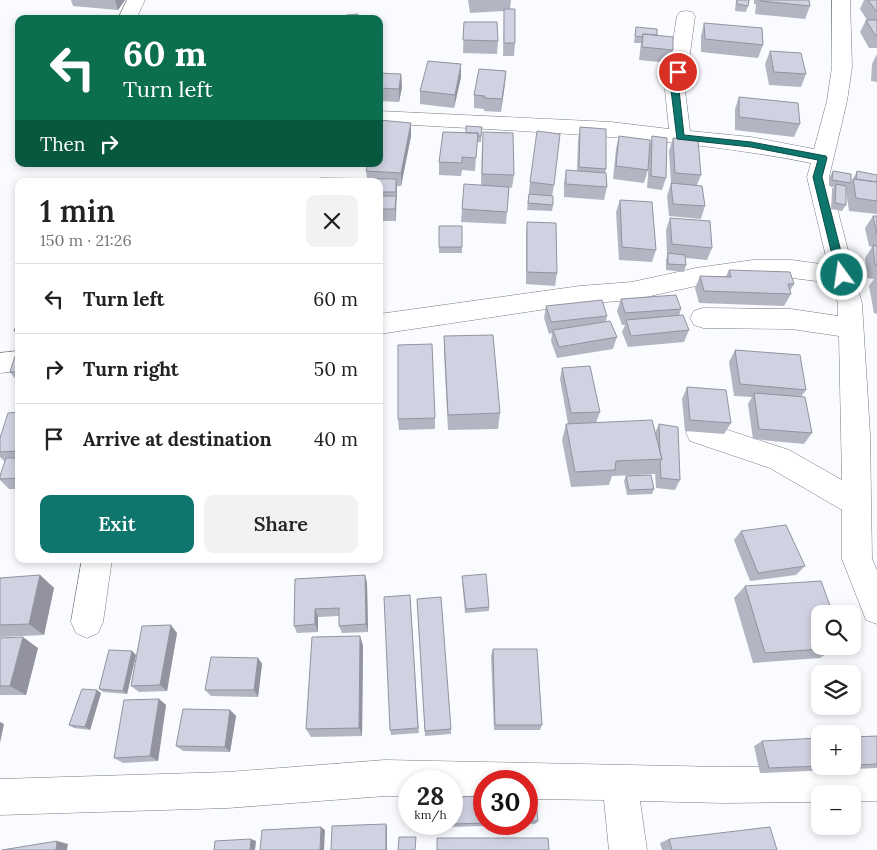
<!DOCTYPE html>
<meta charset="utf-8">
<style>
:root{--surface:#fff;--page:#f2f2f2;--text:#222;--muted:#767676;--line:#e0e0e0;--accent:#0f766e}
body{margin:0;font-family:Lora,serif;background:var(--page);color:var(--text);height:100vh;display:flex;flex-direction:column;font-size:19px;white-space:nowrap}
*{box-sizing:border-box;margin:0}
p{font-size:16px;color:var(--muted)}
.icon{flex:none;width:28px;height:28px;fill:none;stroke:currentColor;stroke-width:2;stroke-linecap:round;stroke-linejoin:round}
.map{position:relative;flex:1;overflow:hidden}
.panel{position:absolute;left:15px;top:178px;width:368px;height:385px;display:flex;flex-direction:column;background:var(--surface);border-radius:10px;box-shadow:0 2px 8px #0003}
.panel>*{flex:none}
.top-card{position:absolute;left:15px;top:15px;width:368px;height:152px;border-radius:10px;box-shadow:0 2px 8px #0003;background:#0b6e4f;color:#fff;overflow:hidden}
.tools{position:absolute;left:811px;top:605px;display:grid;gap:10px}
.tools a{display:grid;place-items:center;width:50px;height:50px;border-radius:10px;background:var(--surface);box-shadow:0 2px 8px #0003;font-size:25px}
.speed{position:absolute;left:398px;top:770px;display:flex;gap:10px;font-size:25px;font-weight:700;text-align:center}
.speed>*{display:grid;place-content:center;width:65px;height:65px;border-radius:50%;background:var(--surface);box-shadow:0 2px 8px #0003;line-height:1}
.speed small{font-size:12px;font-weight:400}
.speed .limit{border:8px solid #d22;background:#fff;color:#111}
.pin{position:absolute;display:grid;place-items:center;width:42px;height:42px;color:#fff;margin:-21px;border:2px solid #fff;border-radius:50%;box-shadow:0 1px 5px #0007}
.me{position:absolute;width:55px;margin:-28px;rotate:346deg;stroke-linejoin:round;filter:drop-shadow(0 0 4px #0008)}
.turn{display:flex;align-items:center;gap:18px;height:105px;padding:0 25px;font-size:22px}
.turn .icon{width:65px;height:65px;stroke-width:2.5}
.turn b{display:block;font-size:35px;line-height:42px}
.then{display:flex;align-items:center;height:48px;padding:0 25px;background:#0003;gap:10px;font-size:19px}
.round{display:grid;place-items:center;flex:none;width:52px;height:52px;border-radius:10px;background:var(--page)}
.head{display:flex;align-items:center;justify-content:space-between;height:85px;padding:0 25px}
h1{font-size:30px;font-weight:600;line-height:38px}
.button{display:flex;gap:10px;margin-top:auto;padding:10px 25px}
.button a{flex:1;height:58px;border-radius:10px;background:var(--accent);color:#fff;font-size:20px;font-weight:600;line-height:58px;text-align:center}
.button a+a{background:var(--page);color:var(--text)}
ul{padding:0;list-style:none}
li{display:flex;align-items:center;gap:15px;height:70px;padding:0 25px;border-top:1px solid var(--line)}
li div{flex:1}
li b{display:block;font-size:19px}
li em{font-style:normal}
.map>svg:first-child{display:block}
.lines{fill:none;stroke-linecap:round;stroke-linejoin:round}
.street-casing{stroke:#777a88;stroke-width:1}
.street{fill:#fff;fill-rule:evenodd}
.wall{fill:#b3b5c2}
.shaded-wall{fill:#92939e}
.building{fill:#d0d2e2;stroke:#92939e}
.route{fill:#0f766e;stroke:#0a4d48}
</style>
<div class="map">
<svg width="877" height="850" viewBox="0 0 877 850">
<rect width="100%" height="100%" fill="#fafbfe"/>
<g class="lines">
<!-- street casing -->
<g class="street-casing">
<path id="street" d="M 127,0 L 145,0 L 136,19 L 118,19 Z
M 832,0 L 850,0 L 852,67 L 847,101 L 829,177 L 862,304 L 870,434 L 872,559 L 877,570 L 877,624 L 866,620 L 842,559 L 842,510 L 770,468 L 690,441 L 686,433 L 690,425 L 700,421 L 789,450 L 842,480 L 839,336 L 791,329 L 703,328 L 694,325 L 690,318 L 694,311 L 703,308 L 791,309 L 838,316 L 838,304 L 833,283 L 792,278 L 753,278 L 696,286 L 632,300 L 580,304 L 379,334 L 379,314 L 580,286 L 632,282 L 696,268 L 753,260 L 792,260 L 828,265 L 807,177 L 811,163 C 669,135 524,132 379,123 L 379,111 L 611,122 L 669,129 L 665,90 L 677,16 L 680,12 L 686,11 L 692,12 L 695,16 L 685,90 L 690,131 L 751,137 L 814,149 L 827,101 L 832,67 Z
M 19,351 L 19,371 L 0,373 L 0,353 Z
M 82,559 L 112,559 L 103,622 L 98,633 L 87,638 L 76,633 L 71,622 Z
M 385,760 L 724,767 L 877,765 L 877,801 L 852,801 L 852,794 L 820,794 L 820,802 L 724,803 L 640,801 L 647,850 L 609,850 L 604,800 L 526,799 L 526,781 L 484,781 L 484,798 L 451,797 L 451,781 L 409,781 L 409,796 L 385,796 L 228,808 L 0,815 L 0,779 L 228,772 Z"/>
</g>
<!-- street -->
<use href="#street" class="street"/>
</g>
<!-- wall -->
<path class="wall" d="M 71,0 L 125,0 L 118,10 L 73,6 Z
M 468,0 L 511,0 L 510,9 L 515,43 L 514,56 L 503,56 L 504,11 L 470,13 Z
M 736,0 L 749,0 L 748,6 L 746,12 L 735,11 Z
M 754,0 L 809,0 L 810,6 L 805,19 L 755,14 L 756,4 L 754,4 Z
M 864,0 L 877,0 L 877,48 L 869,48 L 860,32 L 866,20 L 867,20 L 860,9 Z
M 464,22 L 498,41 L 497,54 L 463,53 Z
M 704,23 L 763,45 L 758,58 L 701,52 L 701,36 Z
M 636,27 L 657,35 L 673,50 L 669,63 L 639,60 L 641,43 L 634,43 Z
M 770,51 L 806,74 L 801,87 L 769,85 L 765,64 Z
M 877,54 L 877,82 L 871,81 L 872,64 Z
M 506,71 L 501,112 L 484,111 L 484,109 L 474,108 L 474,95 Z
M 379,73 L 401,74 L 402,87 L 399,102 L 379,101 Z
M 461,77 L 454,108 L 420,104 L 420,91 Z
M 739,97 L 800,124 L 794,137 L 735,130 L 735,109 Z
M 411,123 L 411,136 L 401,186 L 397,186 L 396,221 L 379,221 L 379,181 L 367,178 L 366,171 Z
M 482,127 L 481,142 L 477,142 L 475,171 L 462,170 L 461,176 L 439,175 L 439,162 L 466,133 Z
M 580,127 L 606,169 L 605,173 L 607,187 L 604,200 L 564,197 L 564,183 L 566,170 L 577,171 L 578,140 Z
M 619,136 L 649,148 L 652,136 L 666,178 L 662,190 L 647,188 L 649,159 L 648,170 L 644,183 L 613,179 L 616,149 Z
M 673,138 L 701,175 L 697,185 L 705,206 L 701,219 L 669,216 L 667,196 L 671,183 L 669,151 Z
M 482,145 L 514,175 L 512,188 L 509,187 L 506,224 L 461,222 L 462,209 L 481,185 Z
M 833,171 L 851,183 L 857,171 L 877,175 L 877,214 L 849,211 L 846,191 L 847,190 L 846,190 L 846,205 L 842,211 L 831,209 L 832,191 L 834,187 L 829,186 L 829,178 Z
M 530,182 L 554,185 L 552,196 L 553,205 L 552,211 L 527,210 Z
M 620,200 L 656,250 L 652,262 L 619,260 L 616,212 Z
M 873,216 L 877,216 L 877,314 L 874,313 L 869,286 L 874,279 L 867,278 L 865,258 L 872,247 L 869,246 L 865,228 Z
M 670,218 L 712,248 L 707,260 L 686,258 L 686,265 L 684,272 L 666,270 L 666,260 L 667,256 L 666,230 Z
M 527,222 L 557,273 L 555,286 L 526,284 L 526,234 Z
M 439,226 L 462,226 L 462,253 L 439,253 Z
M 729,270 L 794,284 L 790,291 L 791,294 L 784,306 L 699,303 L 695,288 L 700,276 L 726,276 Z
M 621,299 L 681,309 L 679,316 L 689,330 L 684,342 L 628,347 L 622,332 L 625,325 L 622,325 L 617,311 Z
M 546,306 L 607,316 L 606,321 L 617,337 L 613,349 L 557,358 L 551,341 L 552,333 L 549,334 L 544,318 Z
M 19,317 L 19,338 L 14,331 Z
M 444,336 L 500,413 L 498,429 L 448,430 L 444,353 Z
M 735,350 L 806,390 L 801,397 L 812,433 L 804,444 L 753,439 L 748,404 L 752,397 L 734,396 L 729,362 Z
M 19,356 L 19,384 L 10,372 Z
M 562,368 L 600,412 L 596,423 L 568,424 L 560,379 Z
M 687,387 L 731,423 L 724,434 L 685,431 L 682,399 Z
M 19,412 L 19,489 L 9,489 L 0,480 L 0,476 L 5,462 L 0,457 L 0,438 Z
M 435,418 L 435,429 L 399,430 L 398,419 Z
M 566,424 L 655,433 L 659,424 L 680,480 L 675,490 L 656,488 L 655,472 L 655,474 L 612,476 L 609,485 L 571,487 L 562,440 Z
M 626,476 L 654,489 L 652,494 L 627,495 L 624,481 Z
M 741,531 L 805,566 L 796,575 L 750,581 L 734,540 Z
M 40,575 L 54,588 L 44,635 L 0,637 L 0,578 Z
M 365,575 L 367,583 L 368,632 L 342,633 L 339,626 L 339,616 L 318,617 L 318,632 L 297,633 L 294,626 L 295,579 Z
M 462,576 L 489,607 L 489,611 L 465,613 L 462,580 Z
M 745,586 L 820,614 L 835,648 L 820,658 L 753,663 L 734,598 Z
M 410,595 L 419,733 L 391,735 L 390,730 Z
M 417,599 L 451,729 L 451,734 L 425,736 Z
M 177,633 L 167,691 L 139,692 L 131,686 Z
M 360,636 L 363,646 L 362,736 L 311,737 L 306,729 Z
M 0,638 L 38,648 L 26,695 L 0,695 Z
M 493,649 L 542,725 L 540,730 L 494,730 L 491,656 Z
M 132,651 L 136,655 L 127,694 L 103,692 L 99,689 Z
M 258,658 L 262,664 L 258,697 L 211,696 L 205,690 Z
M 101,693 L 90,730 L 74,728 L 69,725 Z
M 159,699 L 166,705 L 158,761 L 123,763 L 114,758 Z
M 230,710 L 236,716 L 230,752 L 183,751 L 176,746 Z
M 877,736 L 877,768 L 760,773 L 754,746 L 762,741 L 820,766 L 852,766 L 852,737 Z
M 526,795 L 538,821 L 535,824 L 452,827 L 452,797 L 484,796 L 484,824 L 526,824 Z
M 669,839 L 777,850 L 662,850 L 660,843 Z"/>
<!-- shaded-wall -->
<path class="shaded-wall" d="M 115,0 L 125,0 L 118,10 Z
M 461,64 L 461,77 L 454,108 L 455,95 Z
M 506,71 L 505,84 L 501,112 L 502,99 Z
M 401,74 L 402,87 L 399,102 L 399,89 Z
M 411,123 L 411,136 L 401,186 L 401,173 Z
M 396,179 L 397,191 L 397,205 L 396,192 Z
M 396,196 L 396,221 L 395,209 Z
M 40,575 L 54,588 L 44,635 L 29,624 Z
M 365,575 L 367,583 L 368,632 L 366,624 Z
M 315,609 L 318,617 L 318,632 L 315,624 Z
M 171,625 L 177,633 L 167,691 L 160,685 Z
M 360,636 L 363,646 L 362,736 L 359,728 Z
M 23,637 L 38,648 L 26,695 L 10,686 Z
M 132,651 L 136,655 L 127,694 L 123,691 Z
M 258,658 L 262,664 L 258,697 L 254,690 Z
M 97,690 L 101,693 L 90,730 L 85,727 Z
M 159,699 L 166,705 L 158,761 L 150,756 Z
M 230,710 L 236,716 L 230,752 L 225,747 Z
M 0,722 L 4,724 L 0,743 Z
M 386,824 L 387,827 L 387,850 L 386,850 Z
M 321,827 L 325,830 L 324,850 L 320,850 Z
M 251,839 L 256,841 L 255,850 L 250,850 Z
M 57,841 L 68,844 L 67,850 L 56,850 Z"/>
<!-- building -->
<path class="building" d="M 737,0 L 749,0 L 748,6 L 737,4 Z
M 760,0 L 809,0 L 810,6 L 760,1 Z
M 868,0 L 877,0 L 877,12 Z
M 504,9 L 515,9 L 515,43 L 504,43 Z
M 358,14 L 358,19 L 347,19 L 346,15 Z
M 866,20 L 877,20 L 877,35 L 875,35 Z
M 464,22 L 497,22 L 498,41 L 463,40 Z
M 704,23 L 762,28 L 763,45 L 705,39 Z
M 636,27 L 657,29 L 657,35 L 643,34 L 642,37 L 635,36 Z
M 643,34 L 673,37 L 673,50 L 642,47 Z
M 770,51 L 801,53 L 806,74 L 774,72 Z
M 428,61 L 461,64 L 455,95 L 420,91 Z
M 479,69 L 506,71 L 502,99 L 484,98 L 485,96 L 474,95 Z
M 379,73 L 401,74 L 399,89 L 379,88 Z
M 739,97 L 798,103 L 800,124 L 739,117 Z
M 379,120 L 411,123 L 401,173 L 366,171 L 368,164 L 379,164 Z
M 466,126 L 482,127 L 481,136 L 478,136 L 478,133 L 466,133 Z
M 580,127 L 606,129 L 606,169 L 579,167 Z
M 537,131 L 560,134 L 554,185 L 530,182 Z
M 443,132 L 478,133 L 476,158 L 462,157 L 462,163 L 439,162 Z
M 483,132 L 513,133 L 514,175 L 482,174 Z
M 619,136 L 650,140 L 648,170 L 616,166 Z
M 652,136 L 667,138 L 666,178 L 651,176 Z
M 673,138 L 698,140 L 701,175 L 675,173 Z
M 566,170 L 606,173 L 607,187 L 566,184 Z
M 833,171 L 851,174 L 851,183 L 832,180 Z
M 857,171 L 877,175 L 877,182 L 856,179 Z
M 320,178 L 396,179 L 396,192 L 379,192 L 379,181 L 320,181 Z
M 853,179 L 877,182 L 877,201 L 856,198 Z
M 671,183 L 702,186 L 705,206 L 673,204 Z
M 464,184 L 509,187 L 507,212 L 462,209 Z
M 836,184 L 846,186 L 846,205 L 835,203 Z
M 529,194 L 553,196 L 553,205 L 528,203 Z
M 379,196 L 396,196 L 395,209 L 379,209 Z
M 620,200 L 652,202 L 656,250 L 622,247 Z
M 873,216 L 877,216 L 877,234 Z
M 670,218 L 710,221 L 712,248 L 672,244 Z
M 527,222 L 556,223 L 557,273 L 527,272 Z
M 439,226 L 462,226 L 462,247 L 439,247 Z
M 873,245 L 877,246 L 877,266 L 875,265 Z
M 668,253 L 685,255 L 686,265 L 668,264 Z
M 729,270 L 790,272 L 794,284 L 788,284 L 791,294 L 704,291 L 700,276 L 731,277 Z
M 676,295 L 681,309 L 625,313 L 621,299 Z
M 602,300 L 607,316 L 551,322 L 546,306 Z
M 683,315 L 689,330 L 631,336 L 626,320 Z
M 19,317 L 19,331 L 14,331 Z
M 610,321 L 617,337 L 559,347 L 553,330 Z
M 493,335 L 500,413 L 448,415 L 444,336 Z
M 432,344 L 435,418 L 398,419 L 398,345 Z
M 735,350 L 800,355 L 806,390 L 740,384 Z
M 15,356 L 19,356 L 19,372 L 10,372 Z
M 590,366 L 600,412 L 571,413 L 562,368 Z
M 687,387 L 726,390 L 731,423 L 690,420 Z
M 754,393 L 805,397 L 812,433 L 759,429 Z
M 19,412 L 19,451 L 0,452 L 0,438 L 8,413 Z
M 652,420 L 662,459 L 616,461 L 615,470 L 575,472 L 566,424 Z
M 659,424 L 678,427 L 680,480 L 661,478 L 660,462 L 662,459 L 660,452 Z
M 6,458 L 19,458 L 19,478 L 0,479 L 0,476 Z
M 651,475 L 654,489 L 629,490 L 626,476 Z
M 786,525 L 805,566 L 758,573 L 741,531 Z
M 486,574 L 489,607 L 466,609 L 462,576 Z
M 40,575 L 29,624 L 0,625 L 0,578 Z
M 365,575 L 366,624 L 339,626 L 339,608 L 315,609 L 315,624 L 294,626 L 295,579 Z
M 821,581 L 833,614 L 820,614 L 820,646 L 834,646 L 835,648 L 765,653 L 745,586 Z
M 410,595 L 418,728 L 390,730 L 384,597 Z
M 441,597 L 451,729 L 425,731 L 417,599 Z
M 171,625 L 160,685 L 131,686 L 142,626 Z
M 360,636 L 359,728 L 306,729 L 312,637 Z
M 23,637 L 10,686 L 0,686 L 0,638 Z
M 493,649 L 537,649 L 542,725 L 495,725 Z
M 109,650 L 132,651 L 123,691 L 99,689 Z
M 211,657 L 258,658 L 254,690 L 205,690 Z
M 82,689 L 97,690 L 85,727 L 69,725 Z
M 159,699 L 150,756 L 114,758 L 124,700 Z
M 183,709 L 230,710 L 225,747 L 176,746 Z
M 877,736 L 877,764 L 852,765 L 852,737 Z
M 820,738 L 820,766 L 769,768 L 762,741 Z
M 535,794 L 538,821 L 526,821 L 526,795 Z
M 484,796 L 484,823 L 453,824 L 452,797 Z
M 386,824 L 386,850 L 331,850 L 332,826 Z
M 321,827 L 320,850 L 260,850 L 262,830 Z
M 770,827 L 777,850 L 672,850 L 669,839 Z
M 399,837 L 416,837 L 415,850 L 398,850 Z
M 437,838 L 548,838 L 549,850 L 437,850 Z
M 251,839 L 250,850 L 214,850 L 215,841 Z
M 57,841 L 56,850 L 2,850 Z"/>
<!-- route -->
<path class="route" d="M 678,69 L 682,72 L 679,90 L 684,135 L 751,142 L 826,156 L 827,158 L 822,177 L 847,275 L 846,278 L 842,279 L 837,275 L 813,177 L 818,160 L 751,147 L 677,139 L 671,90 L 674,72 Z"/>
</svg>
<div class="tools">
<a><svg class="icon" aria-label="search" viewBox="0 0 24 24"><circle cx="10" cy="10" r="6"/><path d="M15 15l6 6"/></svg></a>
<a><svg class="icon" aria-label="layers" viewBox="0 0 24 24"><path d="M12 4l9 5-9 5-9-5zM3 14l9 5 9-5"/></svg></a>
<a>+</a>
<a>−</a>
</div>
<div class="speed"><div>28<small>km/h</small></div><div class="limit">30</div></div>
<div class="pin" style="left:678px;top:72px;background:#d93025"><svg class="icon" aria-label="arrive" viewBox="0 0 24 24"><path d="M6 21V4h12l-3 4 3 4H6"/></svg></div>
<svg class="me" style="left:842px;top:275px" viewBox="-20 -20 40 40"><circle r="17" fill="#0f766e" stroke="#fff" stroke-width="3"/><path d="M0-11L8 9 0 5-8 9z" fill="#fff"/></svg>
<div class="top-card">
<div class="turn"><svg class="icon" aria-label="left" viewBox="0 0 24 24"><path d="M17 20v-9H6M10 6l-5 5 5 5"/></svg><div><b>60 m</b>Turn left</div></div>
<div class="then">Then<svg class="icon" aria-label="right" viewBox="0 0 24 24"><path d="M7 20v-9h11M14 6l5 5-5 5"/></svg></div>
</div>
<section class="panel">
<div class="head"><div><h1>1 min</h1><p>150 m · 21:26</p></div><a class="round"><svg class="icon" aria-label="close" viewBox="0 0 24 24"><path d="M6 6l12 12M18 6L6 18"/></svg></a></div>
<ul>
<li><svg class="icon" aria-label="left" viewBox="0 0 24 24"><path d="M17 20v-9H6M10 6l-5 5 5 5"/></svg><div><b>Turn left</b></div><em>60 m</em></li>
<li><svg class="icon" aria-label="right" viewBox="0 0 24 24"><path d="M7 20v-9h11M14 6l5 5-5 5"/></svg><div><b>Turn right</b></div><em>50 m</em></li>
<li><svg class="icon" aria-label="arrive" viewBox="0 0 24 24"><path d="M6 21V4h12l-3 4 3 4H6"/></svg><div><b>Arrive at destination</b></div><em>40 m</em></li>
</ul>
<div class="button"><a>Exit</a><a>Share</a></div>
</section>
</div>
